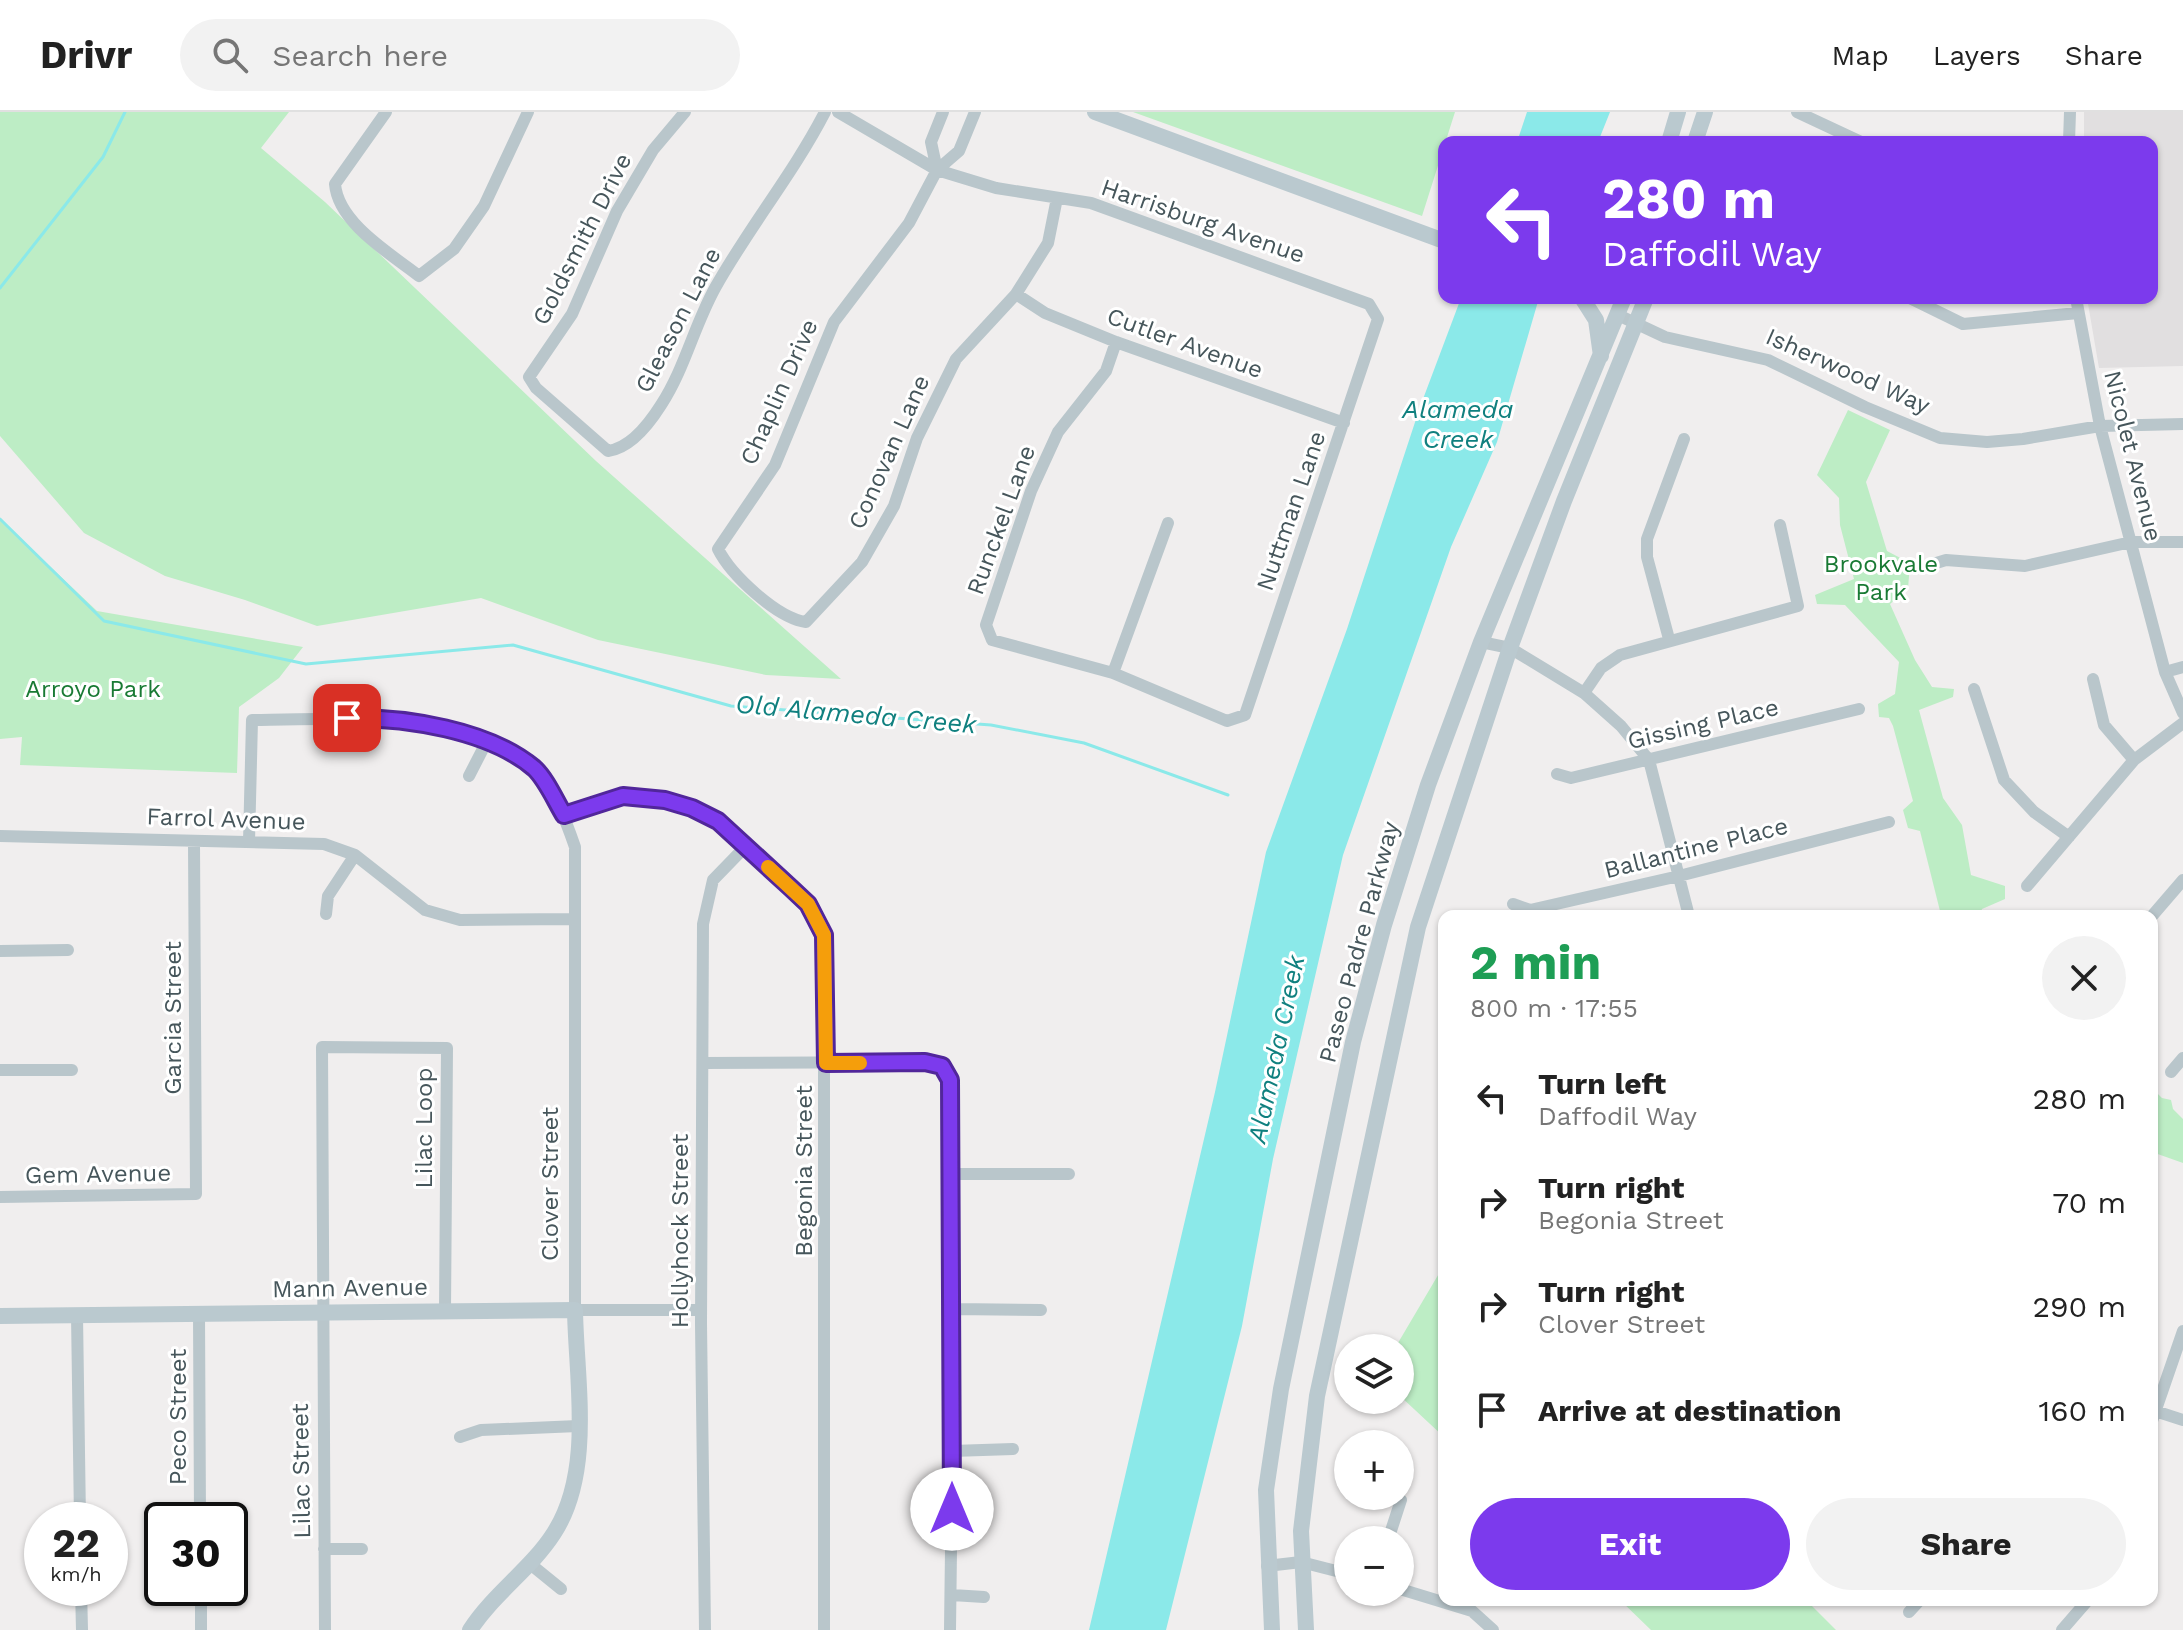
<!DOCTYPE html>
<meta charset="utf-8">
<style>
:root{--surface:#fff;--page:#f2f2f2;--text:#222;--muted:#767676;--line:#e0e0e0;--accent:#7c3aed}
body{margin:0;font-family:"Work Sans",sans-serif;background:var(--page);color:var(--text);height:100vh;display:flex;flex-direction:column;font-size:30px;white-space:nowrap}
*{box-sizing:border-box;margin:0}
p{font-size:26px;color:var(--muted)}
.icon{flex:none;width:44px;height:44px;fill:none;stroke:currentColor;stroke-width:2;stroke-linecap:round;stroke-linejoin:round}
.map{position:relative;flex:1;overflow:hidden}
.panel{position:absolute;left:1438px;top:798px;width:720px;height:696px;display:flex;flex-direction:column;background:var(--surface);border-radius:16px;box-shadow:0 2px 6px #0004}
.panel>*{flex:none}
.hud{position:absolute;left:1438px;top:24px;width:720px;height:168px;border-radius:16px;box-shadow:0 2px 6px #0004;background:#7c3aed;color:#fff;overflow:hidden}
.controls{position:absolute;left:1334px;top:1222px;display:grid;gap:16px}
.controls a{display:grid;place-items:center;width:80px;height:80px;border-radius:50%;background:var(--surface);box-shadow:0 2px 6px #0004;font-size:40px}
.speed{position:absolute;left:24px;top:1390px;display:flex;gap:16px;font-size:40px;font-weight:700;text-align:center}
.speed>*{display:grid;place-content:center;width:104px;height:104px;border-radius:50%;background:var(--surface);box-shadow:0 2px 6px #0004;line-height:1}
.speed small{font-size:20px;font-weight:400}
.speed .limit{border:4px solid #111;border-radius:12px;background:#fff;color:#111}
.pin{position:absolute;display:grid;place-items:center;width:68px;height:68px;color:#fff;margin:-34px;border-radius:16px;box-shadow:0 4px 12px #0006}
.me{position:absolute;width:88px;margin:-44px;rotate:0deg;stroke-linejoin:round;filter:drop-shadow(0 0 6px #0008)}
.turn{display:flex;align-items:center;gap:28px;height:168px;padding:0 32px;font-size:36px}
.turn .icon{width:104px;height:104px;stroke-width:2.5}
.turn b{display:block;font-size:56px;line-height:68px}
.round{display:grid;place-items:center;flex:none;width:84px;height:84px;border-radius:42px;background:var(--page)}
.head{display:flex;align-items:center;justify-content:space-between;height:136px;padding:0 32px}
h1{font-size:48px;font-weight:700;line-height:60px;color:#1e9e55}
.action{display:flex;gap:16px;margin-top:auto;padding:16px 32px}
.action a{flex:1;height:92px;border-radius:48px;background:var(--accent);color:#fff;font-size:32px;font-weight:700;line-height:92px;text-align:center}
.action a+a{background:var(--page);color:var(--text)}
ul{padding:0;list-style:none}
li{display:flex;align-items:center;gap:24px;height:104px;padding:0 32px}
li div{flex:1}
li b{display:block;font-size:30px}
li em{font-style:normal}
header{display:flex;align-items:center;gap:48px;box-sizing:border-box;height:112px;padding:0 40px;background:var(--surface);border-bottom:2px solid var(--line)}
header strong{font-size:38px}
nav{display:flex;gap:44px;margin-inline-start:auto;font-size:28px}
.search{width:560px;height:72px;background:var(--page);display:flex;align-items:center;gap:20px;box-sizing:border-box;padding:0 28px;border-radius:44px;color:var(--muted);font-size:30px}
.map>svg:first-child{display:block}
.education{fill:#e1dfe0}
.green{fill:#bdedc5}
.water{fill:#8be9e9}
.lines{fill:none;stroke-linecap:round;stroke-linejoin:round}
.stream{stroke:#8be9e9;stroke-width:3}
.street{stroke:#b9c6cb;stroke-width:12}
.secondary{stroke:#bac9cf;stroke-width:16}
.route-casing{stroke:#51269a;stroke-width:20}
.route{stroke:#7c3aed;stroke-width:14}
.slow{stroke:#f59e0b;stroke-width:14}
.labels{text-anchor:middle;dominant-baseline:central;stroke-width:6;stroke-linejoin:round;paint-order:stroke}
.street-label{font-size:24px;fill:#46565b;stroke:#fff}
.park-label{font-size:24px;fill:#197a34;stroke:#fff}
.water-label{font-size:26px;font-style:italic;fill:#10807f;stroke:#fff}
</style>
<header>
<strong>Drivr</strong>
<div class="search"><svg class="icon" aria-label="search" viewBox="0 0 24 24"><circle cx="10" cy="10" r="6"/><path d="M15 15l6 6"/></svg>Search here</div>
<nav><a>Map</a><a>Layers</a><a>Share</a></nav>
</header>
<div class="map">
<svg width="2183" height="1518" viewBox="0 0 2183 1518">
<rect width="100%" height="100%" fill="#f0eeee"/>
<!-- education -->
<path class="education" d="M 2084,0 L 2183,0 L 2183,254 L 2099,256 L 2087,186 L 2152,186 L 2152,30 L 2084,30 Z"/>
<!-- green -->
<path class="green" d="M 0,0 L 289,0 L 261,36 L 325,90 L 596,349 L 841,567 L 766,563 L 598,528 L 481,486 L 317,514 L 245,488 L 165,464 L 84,421 L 0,324 Z
M 1133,0 L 1455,0 L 1422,104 Z
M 1848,298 L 1890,318 L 1866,370 L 1887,439 L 1910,451 L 1908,477 L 1890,492 L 1915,548 L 1932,575 L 1954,577 L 1953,585 L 1919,598 L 1943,686 L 1962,713 L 1971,763 L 2005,774 L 2005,787 L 1982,797 L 1980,804 L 1931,804 L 1940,799 L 1920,719 L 1908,716 L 1903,698 L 1913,689 L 1893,614 L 1889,606 L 1879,605 L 1878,592 L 1895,582 L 1899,550 L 1845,493 L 1817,492 L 1815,483 L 1854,467 L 1840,413 L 1839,386 L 1817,363 Z
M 0,407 L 97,499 L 303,535 L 279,566 L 239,595 L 237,661 L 20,653 L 22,625 L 0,627 Z
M 2155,979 L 2162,986 L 2171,988 L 2173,997 L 2183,1007 L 2183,1051 L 2152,1040 L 2152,982 Z
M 1444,1153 L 1444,1325 L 1400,1284 L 1400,1236 L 1395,1236 Z
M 1620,1488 L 1806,1488 L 1836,1518 L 1651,1518 Z"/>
<!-- water -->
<path class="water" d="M 1527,0 L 1610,0 L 1598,30 L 1517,30 Z
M 1461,186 L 1539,186 L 1497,330 L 1451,435 L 1343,743 L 1273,1047 L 1242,1214 L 1166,1518 L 1089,1518 L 1215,980 L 1266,740 L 1347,517 L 1420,295 Z"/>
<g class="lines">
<!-- stream -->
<path class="stream" d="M 0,176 L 103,45 L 125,0
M 0,407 L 104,509 L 306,552 L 513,533 L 731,594 L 991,613 L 1084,631 L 1228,683"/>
<!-- street -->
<path class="street" d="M 386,0 L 335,72 C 338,111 391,142 419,164 L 454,137 L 484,94 L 528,0
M 685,0 L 653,38 L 617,99 L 572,202 L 529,265 L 536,276 L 608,339 C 630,336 649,312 661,293 C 685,256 694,214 715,176 C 749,115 793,62 825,0
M 838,0 L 937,58 L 996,76 L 1091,91 L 1369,192 L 1378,207 L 1245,603 L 1227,609 L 1113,561 L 992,528 L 986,513 L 1031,379 L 1058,320 L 1106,259 L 1116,230
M 975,0 L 959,39 L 937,58 L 909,111 L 834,210 L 775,353 L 718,437 C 731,463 777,506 806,510 L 862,450 L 894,394 L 917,326 L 956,247 L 1016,182 L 1048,131 L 1057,86
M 1797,0 L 1861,30
M 2069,30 L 2070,0
M 937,58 L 931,30 L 943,0
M 1016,182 L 1045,201 L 1116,230 L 1344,311
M 1910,186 L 1963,212 L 2078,201
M 2076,186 L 2100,314 L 2165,560 L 2183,601
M 1618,203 L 1665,225 L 1768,248 L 1865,295 L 1940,326 L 1987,330 L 2023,327 L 2100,314 L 2183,312
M 1933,452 L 1946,448 L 2025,454 L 2131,430 L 2183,430
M 1669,527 L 1647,445 L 1647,427 L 1684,327
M 1481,530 L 1510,536 L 1584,581 L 1621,614 L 1649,648 L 1689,804
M 2165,560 L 2183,555
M 1113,561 L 1168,411
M 2093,567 L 2104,613 L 2134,648
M 1974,577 L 2004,668 L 2034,700 L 2069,725
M 1584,581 L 1601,556 L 1620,543 L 1798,494 L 1780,413
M 1557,662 L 1571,666 L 1859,597
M 469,664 L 488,627
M 564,703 C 652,670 695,686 762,749 C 789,774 807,790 824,823 L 824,1518
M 0,724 L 324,732 L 355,743 L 425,798 L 460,808 L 573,807
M 249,730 L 252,608 C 326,607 482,599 536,658 C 555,679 566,709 575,735 L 575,1198 L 701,1198
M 2027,774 L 2134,648 L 2183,611
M 1513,792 L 1530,798 L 1679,764 L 1889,710
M 326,802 L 328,784 L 355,743
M 2152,804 L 2183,768
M 0,839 L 68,838
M 703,951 L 925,950 L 942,954 L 950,968 L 954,1197 L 950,1518
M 0,958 L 72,958
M 2171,960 L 2183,946
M 951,1062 L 1069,1062
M 0,1085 L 196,1082 L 194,731
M 954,1197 L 1041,1198
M 199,1202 L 200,1408
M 77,1203 L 80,1408
M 2152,1298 L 2183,1308
M 2152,1309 L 2183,1219
M 460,1325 L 481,1318 L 578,1314
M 952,1339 L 1013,1337
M 1388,1428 L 1401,1388
M 324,1437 L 362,1437
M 529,1451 L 561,1477
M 1267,1454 L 1301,1450 L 1348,1462
M 81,1476 L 82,1518
M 201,1476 L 201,1518
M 1400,1477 L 1472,1499 L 1493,1518
M 952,1483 L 984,1485
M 1909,1500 L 1920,1488
M 325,1518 L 322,935 L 447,936 L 445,1199
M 705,1518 L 701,1212 L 703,812 L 713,768 L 746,734
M 2062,1518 L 2088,1488"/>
<!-- secondary -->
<path class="secondary" d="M 1095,0 L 1444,129
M 1669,30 L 1678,0
M 1695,30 L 1705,0
M 1582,186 L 1596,208 L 1601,244
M 0,1204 L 575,1198 C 576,1267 594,1359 554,1421 C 531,1457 494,1481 470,1518
M 1272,1518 L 1266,1378 L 1281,1277 L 1353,930 L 1384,813 L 1428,673 L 1481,530 L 1624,186
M 1306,1518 L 1301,1419 L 1317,1284 L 1418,815 L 1510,536 L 1564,389 L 1646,186"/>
</g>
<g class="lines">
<!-- route casing -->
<g class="route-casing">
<path id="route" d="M 347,606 C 405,605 489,618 534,656 C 546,667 555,688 564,703 L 623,684 L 665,688 L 692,696 L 718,709 L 791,776 L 808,792 L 824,823 L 826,951 L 925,950 L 942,954 L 950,968 L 952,1397"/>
</g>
<!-- route -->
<use href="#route" class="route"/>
<!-- slow -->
<path class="slow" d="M 768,755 L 808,792 L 824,823 L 826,951 L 860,951"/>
</g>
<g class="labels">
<!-- street labels -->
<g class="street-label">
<text transform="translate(1203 109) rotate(19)">Harrisburg Avenue</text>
<text transform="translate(582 127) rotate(-63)">Goldsmith Drive</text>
<text transform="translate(678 208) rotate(-63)">Gleason Lane</text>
<text transform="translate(1185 231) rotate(20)">Cutler Avenue</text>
<text transform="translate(1848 259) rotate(24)">Isherwood Way</text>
<text transform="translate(779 280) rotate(-66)">Chaplin Drive</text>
<text transform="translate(889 340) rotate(-66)">Conovan Lane</text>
<text transform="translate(2133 344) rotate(76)">Nicolet Avenue</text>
<text transform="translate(1291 399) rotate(-71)">Nuttman Lane</text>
<text transform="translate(1001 408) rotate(-70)">Runckel Lane</text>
<text transform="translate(1703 612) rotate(-13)">Gissing Place</text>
<text transform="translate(226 707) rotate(2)">Farrol Avenue</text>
<text transform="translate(1696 736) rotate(-14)">Ballantine Place</text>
<text transform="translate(1359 830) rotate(-75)">Paseo Padre Parkway</text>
<text transform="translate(173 906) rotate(-90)">Garcia Street</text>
<text transform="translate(424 1016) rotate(-90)">Lilac Loop</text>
<text transform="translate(804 1059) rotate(-90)">Begonia Street</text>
<text transform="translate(98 1062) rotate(-1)">Gem Avenue</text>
<text transform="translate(550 1072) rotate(-90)">Clover Street</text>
<text transform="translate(680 1119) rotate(-90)">Hollyhock Street</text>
<text transform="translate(350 1176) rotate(-1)">Mann Avenue</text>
<text transform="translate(178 1305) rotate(-90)">Peco Street</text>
<text transform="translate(301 1359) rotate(-91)">Lilac Street</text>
</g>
<!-- park labels -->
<g class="park-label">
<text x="1881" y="452">Brookvale<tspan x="1881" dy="28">Park</tspan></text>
<text x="93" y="577">Arroyo Park</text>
</g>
<!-- water labels -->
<g class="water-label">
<text x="1458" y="297">Alameda<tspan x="1458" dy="30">Creek</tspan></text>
<text transform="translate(856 602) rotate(5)">Old Alameda Creek</text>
<text transform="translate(1276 937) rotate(-78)">Alameda Creek</text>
</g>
</g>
</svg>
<div class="controls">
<a><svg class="icon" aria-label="layers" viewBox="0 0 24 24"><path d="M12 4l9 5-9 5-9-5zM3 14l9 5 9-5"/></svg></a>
<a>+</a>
<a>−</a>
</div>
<div class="speed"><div>22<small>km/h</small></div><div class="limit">30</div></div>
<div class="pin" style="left:347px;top:606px;background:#d93025"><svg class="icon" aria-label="arrive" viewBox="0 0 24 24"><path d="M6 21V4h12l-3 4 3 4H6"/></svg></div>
<svg class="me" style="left:952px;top:1397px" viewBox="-20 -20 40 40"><circle r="19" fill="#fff"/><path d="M0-13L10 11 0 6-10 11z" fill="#7c3aed"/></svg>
<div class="hud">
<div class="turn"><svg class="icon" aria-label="left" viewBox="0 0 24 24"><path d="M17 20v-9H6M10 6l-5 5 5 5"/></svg><div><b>280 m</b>Daffodil Way</div></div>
</div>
<section class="panel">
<div class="head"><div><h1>2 min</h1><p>800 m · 17:55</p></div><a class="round"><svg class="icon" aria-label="close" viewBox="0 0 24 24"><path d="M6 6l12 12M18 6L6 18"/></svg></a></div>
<ul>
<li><svg class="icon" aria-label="left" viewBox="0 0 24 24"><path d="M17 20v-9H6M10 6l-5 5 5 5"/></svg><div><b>Turn left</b><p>Daffodil Way</p></div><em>280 m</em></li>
<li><svg class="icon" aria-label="right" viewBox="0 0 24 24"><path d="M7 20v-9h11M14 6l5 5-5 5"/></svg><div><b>Turn right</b><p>Begonia Street</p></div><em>70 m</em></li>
<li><svg class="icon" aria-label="right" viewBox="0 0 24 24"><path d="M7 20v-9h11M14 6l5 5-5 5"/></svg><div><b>Turn right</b><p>Clover Street</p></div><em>290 m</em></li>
<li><svg class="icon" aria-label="arrive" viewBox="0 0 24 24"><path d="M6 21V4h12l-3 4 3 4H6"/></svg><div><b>Arrive at destination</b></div><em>160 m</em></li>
</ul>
<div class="action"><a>Exit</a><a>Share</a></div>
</section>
</div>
